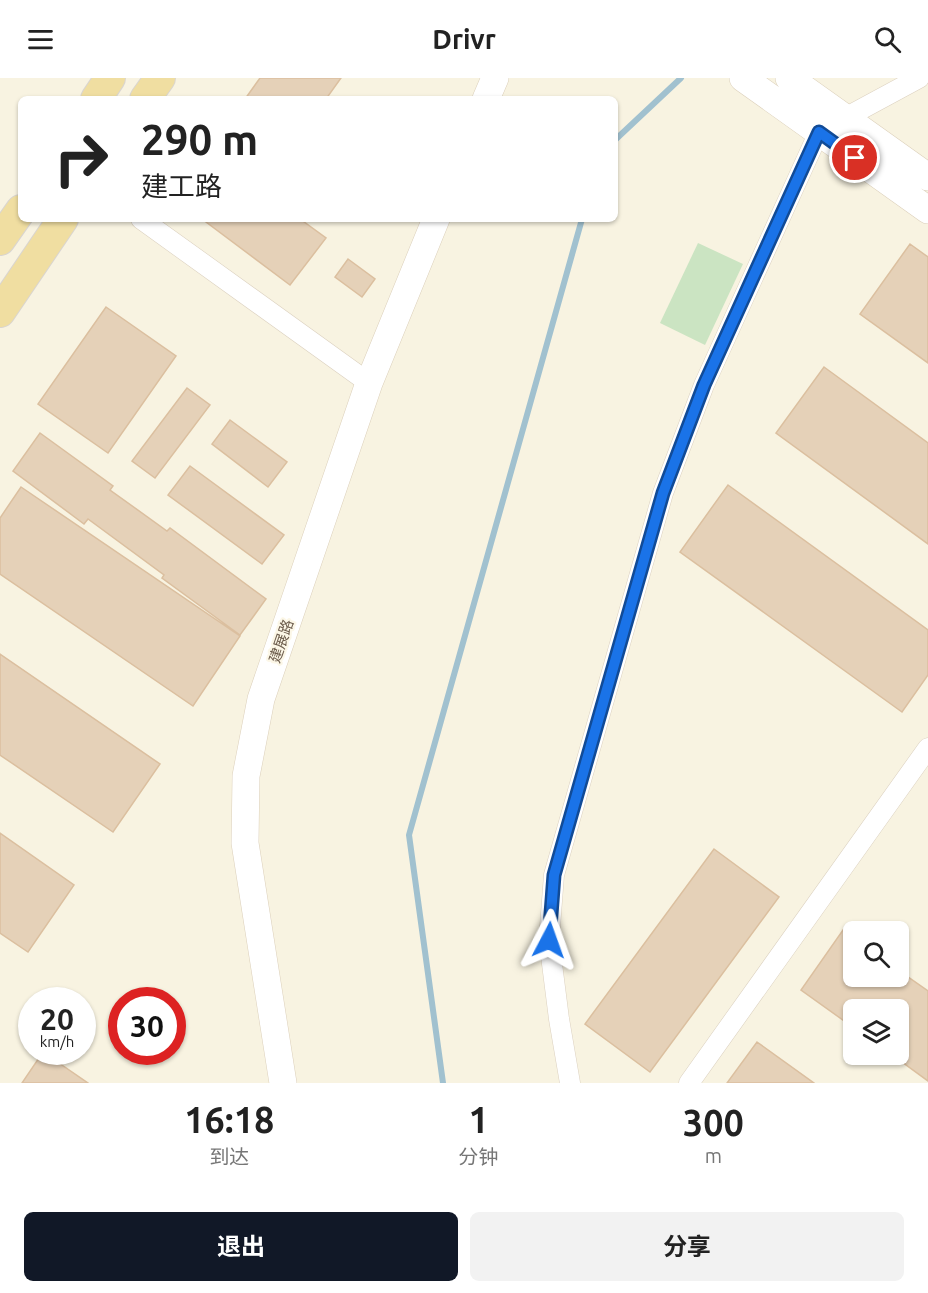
<!DOCTYPE html>
<html lang="zh">
<meta charset="utf-8">
<style>
:root{--surface:#fff;--page:#f2f2f2;--text:#222;--muted:#767676;--accent:#111827}
body{margin:0;font-family:Ubuntu,"Noto Sans SC",sans-serif;background:var(--page);color:var(--text);height:100vh;display:flex;flex-direction:column;font-size:22px;white-space:nowrap}
*{box-sizing:border-box;margin:0}
p{font-size:20px;color:var(--muted)}
.icon{flex:none;width:33px;height:33px;fill:none;stroke:currentColor;stroke-width:2;stroke-linecap:round;stroke-linejoin:round}
.map{position:relative;height:1005px;overflow:hidden}
.side{display:flex;flex-direction:column;background:var(--surface);flex:1}
.side>*{flex:none}
.guide{position:absolute;left:18px;top:18px;width:600px;height:126px;border-radius:9px;box-shadow:0 2px 4px #0004;background:#fff;color:var(--text);overflow:hidden}
.buttons{position:absolute;left:843px;top:843px;display:grid;gap:12px}
.buttons a{display:grid;place-items:center;width:66px;height:66px;border-radius:9px;background:var(--surface);box-shadow:0 2px 4px #0004;font-size:30px}
.speed{position:absolute;left:18px;top:909px;display:flex;gap:12px;font-size:30px;font-weight:700;text-align:center}
.speed>*{display:grid;place-content:center;width:78px;height:78px;border-radius:50%;background:var(--surface);box-shadow:0 2px 4px #0004;line-height:1}
.speed small{font-size:15px;font-weight:400}
.speed .limit{border:9px solid #d22;background:#fff;color:#111}
.pin{position:absolute;display:grid;place-items:center;width:51px;height:51px;color:#fff;margin:-26px;border:3px solid #fff;border-radius:50%;box-shadow:0 2px 6px #0007}
.me{position:absolute;width:66px;margin:-33px;rotate:4deg;stroke-linejoin:round;filter:drop-shadow(0 0 4px #0008)}
.turn{display:flex;align-items:center;gap:21px;height:126px;padding:0 24px;font-size:27px}
.turn .icon{width:78px;height:78px;stroke-width:2.5}
.turn b{display:block;font-size:42px;line-height:51px}
.eta{display:flex;justify-content:space-evenly;align-items:center;height:102px;text-align:center}
.eta b{font-size:36px;font-weight:700;line-height:42px}
.primary-button{display:flex;gap:12px;margin-top:auto;padding:12px 24px}
.primary-button a{flex:1;height:69px;border-radius:9px;background:var(--accent);color:#fff;font-size:24px;font-weight:700;line-height:69px;text-align:center}
.primary-button a+a{background:var(--page);color:var(--text)}
header{display:flex;justify-content:space-between;align-items:center;height:78px;padding:0 24px;background:var(--surface);font-size:27px;font-weight:700}
.map>svg:first-child{display:block}
.green{fill:#cbe4c2}
.lines{fill:none;stroke-linecap:round;stroke-linejoin:round}
.stream{stroke:#a1c1cf;stroke-width:6}
.building{fill:#e5d1b8;stroke:#dbbf9f;stroke-width:1.5}
.street-casing{stroke:#dbd0bf;stroke-width:21}
.secondary-casing{stroke:#dcd0bb;stroke-width:28}
.primary-casing{stroke:#d9d5d0;stroke-width:32}
.street{stroke:#fff;stroke-width:20}
.secondary{stroke:#fff;stroke-width:27}
.primary{stroke:#f0dea1;stroke-width:30}
.route-casing{stroke:#114b97;stroke-width:15}
.route{stroke:#1a73e8;stroke-width:10}
.labels{text-anchor:middle;dominant-baseline:central;stroke-width:4.5;stroke-linejoin:round;paint-order:stroke}
.street-label{font-size:15px;fill:#6c5c4c;stroke:#fcf7e7}
</style>
<header><svg class="icon" aria-label="menu" viewBox="0 0 24 24"><path d="M4 6h16M4 12h16M4 18h16"/></svg>Drivr<svg class="icon" aria-label="search" viewBox="0 0 24 24"><circle cx="10" cy="10" r="6"/><path d="M15 15l6 6"/></svg></header>
<div class="map">
<svg width="928" height="1005" viewBox="0 0 928 1005">
<rect width="100%" height="100%" fill="#f8f3e1"/>
<!-- green -->
<path class="green" d="M 698,165 L 743,186 L 705,267 L 660,245 Z"/>
<g class="lines">
<!-- stream -->
<path class="stream" d="M 615,62 L 681,0
M 443,1005 L 409,757 L 582,141"/>
</g>
<!-- building -->
<path class="building" d="M 260,0 L 341,0 L 326,21 L 245,21 Z
M 202,141 L 300,141 L 326,160 L 290,207 Z
M 910,166 L 928,179 L 928,285 L 860,236 Z
M 348,181 L 375,201 L 362,219 L 335,199 Z
M 106,229 L 176,278 L 108,375 L 38,326 Z
M 824,289 L 928,365 L 928,466 L 776,355 Z
M 187,310 L 210,327 L 155,400 L 132,383 Z
M 230,342 L 287,384 L 268,409 L 212,366 Z
M 40,355 L 113,408 L 110,412 L 167,453 L 170,450 L 266,521 L 240,557 L 162,500 L 164,497 L 88,441 L 84,446 L 13,393 Z
M 190,388 L 284,457 L 262,486 L 168,417 Z
M 728,407 L 928,552 L 928,597 L 902,634 L 680,474 Z
M 21,409 L 240,558 L 193,628 L 0,496 L 0,440 Z
M 0,576 L 160,686 L 113,754 L 0,677 Z
M 0,755 L 74,807 L 28,874 L 0,855 Z
M 714,771 L 779,819 L 650,994 L 585,946 Z
M 843,852 L 854,860 L 854,898 L 898,898 L 898,892 L 928,913 L 928,1003 L 891,976 L 898,976 L 898,932 L 854,932 L 854,950 L 801,912 Z
M 757,964 L 814,1005 L 727,1005 Z
M 43,974 L 88,1005 L 22,1005 Z"/>
<g class="lines">
<!-- street casing -->
<g class="street-casing">
<path id="street" d="M 141,141 L 369,305
M 570,1005 L 559,941 L 549,862 L 554,797 L 663,415 L 704,307 L 819,54 L 919,0
M 689,1005 L 928,670"/>
</g>
<!-- secondary casing -->
<g class="secondary-casing">
<path id="secondary" d="M 743,0 L 928,132
M 789,0 L 928,99
M 486,21 L 495,0
M 283,1005 L 245,765 L 246,698 L 261,621 L 369,305 L 436,141"/>
</g>
<!-- primary casing -->
<g class="primary-casing">
<path id="primary" d="M 96,21 L 110,0
M 145,21 L 160,0
M 0,162 L 21,132
M 0,234 L 63,141"/>
</g>
<!-- street -->
<use href="#street" class="street"/>
<!-- secondary -->
<use href="#secondary" class="secondary"/>
<!-- primary -->
<use href="#primary" class="primary"/>
</g>
<g class="lines">
<!-- route casing -->
<g class="route-casing">
<path id="route" d="M 549,862 L 554,797 L 663,415 L 704,307 L 819,54 L 855,80"/>
</g>
<!-- route -->
<use href="#route" class="route"/>
</g>
<g class="labels">
<!-- street labels -->
<g class="street-label">
<text transform="translate(281 563) rotate(-71)">建展路</text>
</g>
</g>
</svg>
<div class="buttons">
<a><svg class="icon" aria-label="search" viewBox="0 0 24 24"><circle cx="10" cy="10" r="6"/><path d="M15 15l6 6"/></svg></a>
<a><svg class="icon" aria-label="layers" viewBox="0 0 24 24"><path d="M12 4l9 5-9 5-9-5zM3 14l9 5 9-5"/></svg></a>
</div>
<div class="speed"><div>20<small>km/h</small></div><div class="limit">30</div></div>
<div class="pin" style="left:855px;top:80px;background:#d93025"><svg class="icon" aria-label="arrive" viewBox="0 0 24 24"><path d="M6 21V4h12l-3 4 3 4H6"/></svg></div>
<svg class="me" style="left:549px;top:862px" viewBox="-20 -20 40 40"><path d="M0-17L14 15 0 8-14 15z" fill="#1a73e8" stroke="#fff" stroke-width="4"/></svg>
<div class="guide">
<div class="turn"><svg class="icon" aria-label="right" viewBox="0 0 24 24"><path d="M7 20v-9h11M14 6l5 5-5 5"/></svg><div><b>290 m</b>建工路</div></div>
</div>
</div>
<section class="side">
<div class="eta">
<div><b>16:18</b><p>到达</p></div>
<div><b>1</b><p>分钟</p></div>
<div><b>300</b><p>m</p></div>
</div>
<div class="primary-button"><a>退出</a><a>分享</a></div>
</section>
